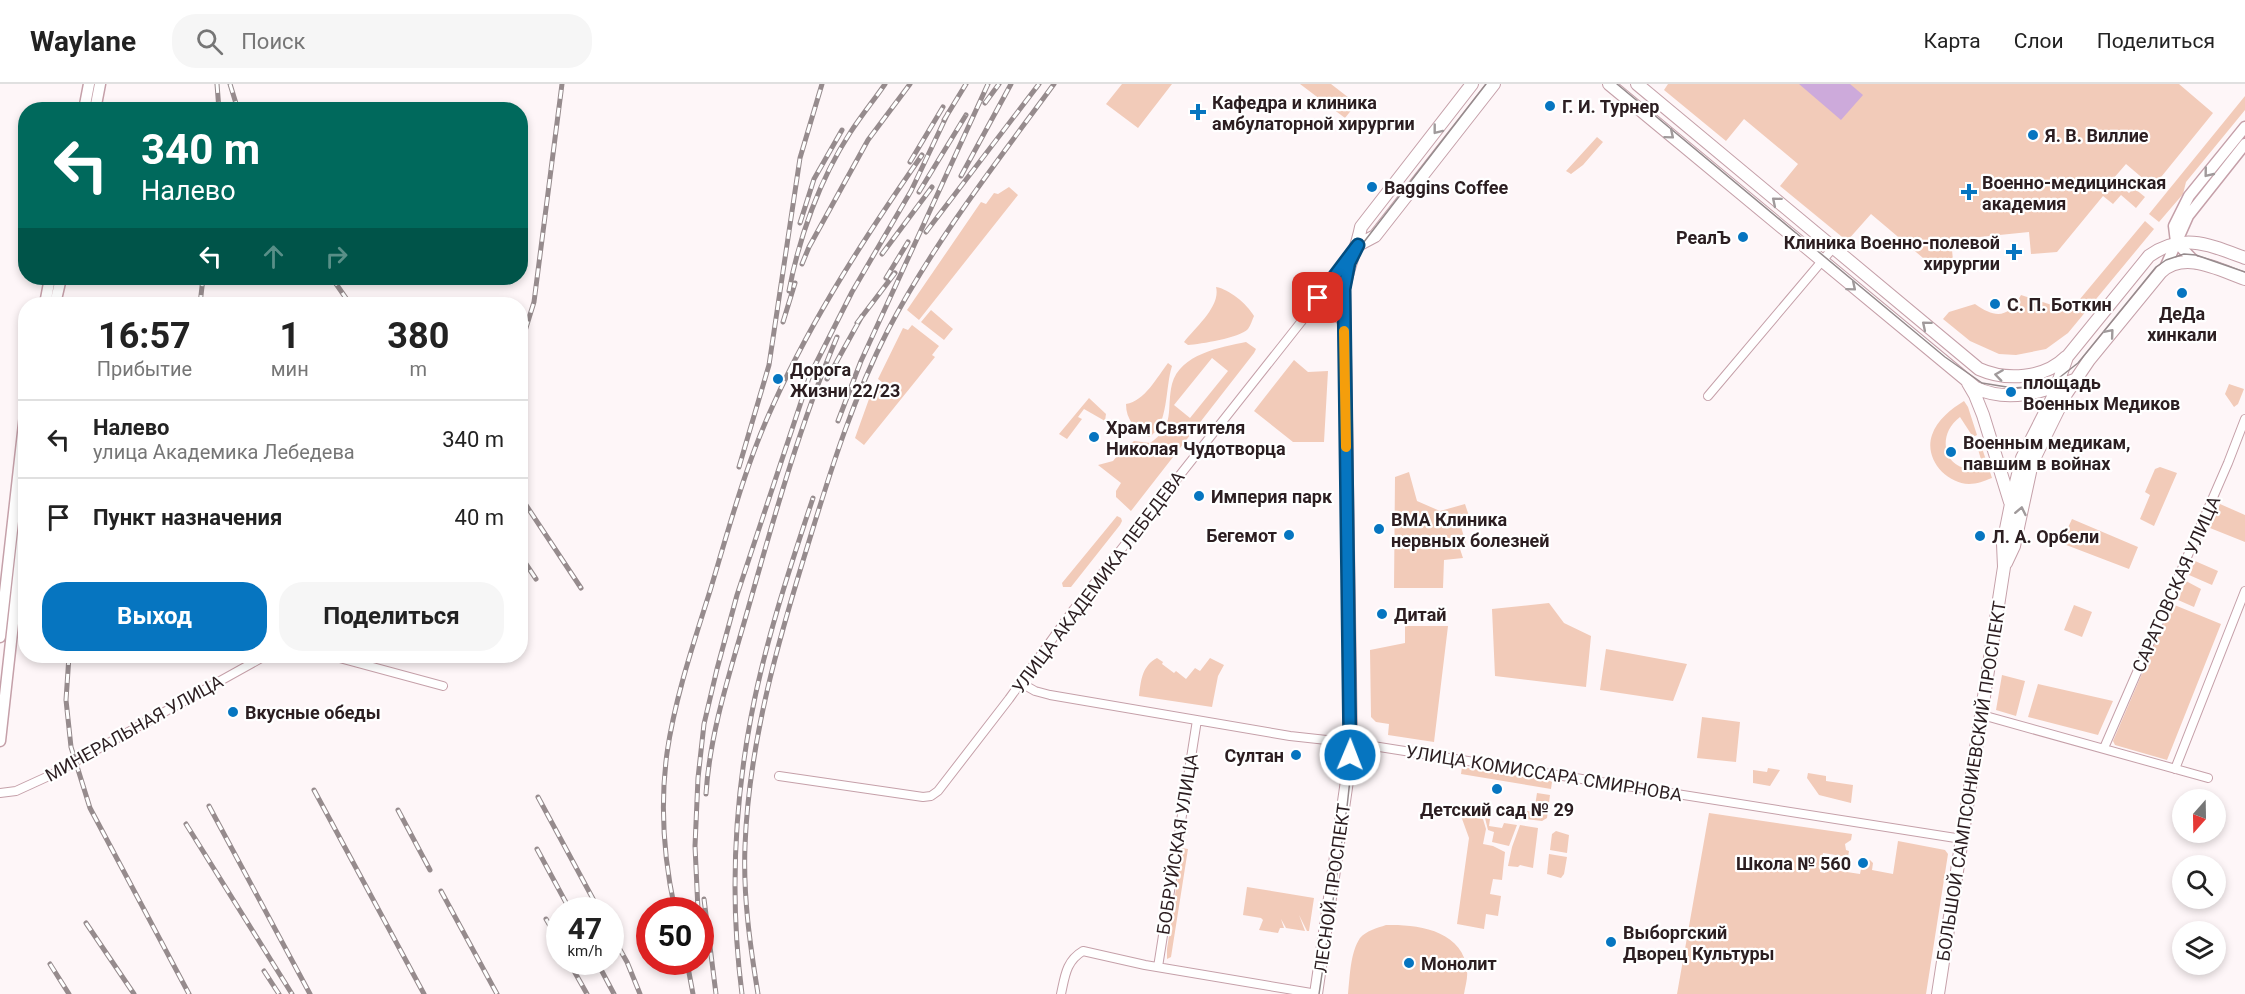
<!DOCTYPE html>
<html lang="ru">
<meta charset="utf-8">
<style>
:root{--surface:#fff;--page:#f6f6f6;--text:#222;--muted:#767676;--line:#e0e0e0;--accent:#0675c0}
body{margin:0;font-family:Roboto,sans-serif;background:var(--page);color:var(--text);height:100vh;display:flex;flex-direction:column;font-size:22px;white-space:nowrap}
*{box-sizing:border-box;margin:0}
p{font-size:20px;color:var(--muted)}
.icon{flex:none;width:33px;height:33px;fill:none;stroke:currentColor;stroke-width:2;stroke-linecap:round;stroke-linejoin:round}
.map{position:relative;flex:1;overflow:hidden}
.sheet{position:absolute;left:18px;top:213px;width:510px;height:366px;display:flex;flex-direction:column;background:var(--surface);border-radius:24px;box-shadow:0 3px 9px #0003}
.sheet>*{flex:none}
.banner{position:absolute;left:18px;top:18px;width:510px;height:183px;border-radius:24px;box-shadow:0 3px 9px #0003;background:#00695c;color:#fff;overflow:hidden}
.needle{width:39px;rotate:200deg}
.buttons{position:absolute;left:2172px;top:705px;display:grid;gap:12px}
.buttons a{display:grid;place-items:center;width:54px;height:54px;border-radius:50%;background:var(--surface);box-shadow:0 3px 9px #0003;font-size:30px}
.speed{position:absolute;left:546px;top:813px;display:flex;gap:12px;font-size:30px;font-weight:700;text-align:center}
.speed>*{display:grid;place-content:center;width:78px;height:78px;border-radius:50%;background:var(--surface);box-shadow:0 3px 9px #0003;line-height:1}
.speed small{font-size:15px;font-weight:400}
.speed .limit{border:9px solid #d22;background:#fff;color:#111}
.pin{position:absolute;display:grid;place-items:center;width:51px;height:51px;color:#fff;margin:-26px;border-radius:12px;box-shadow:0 3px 9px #0006}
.me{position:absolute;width:66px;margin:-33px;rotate:1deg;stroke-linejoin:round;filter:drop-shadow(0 0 4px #0008)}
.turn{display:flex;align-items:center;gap:21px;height:126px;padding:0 24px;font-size:27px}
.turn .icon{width:78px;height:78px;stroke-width:2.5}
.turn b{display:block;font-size:42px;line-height:51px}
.lanes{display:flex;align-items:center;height:57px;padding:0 24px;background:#0003;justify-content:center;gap:30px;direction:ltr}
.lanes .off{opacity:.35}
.eta{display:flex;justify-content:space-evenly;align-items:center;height:102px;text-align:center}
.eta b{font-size:36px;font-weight:700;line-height:42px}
.button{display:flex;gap:12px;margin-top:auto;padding:12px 24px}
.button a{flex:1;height:69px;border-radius:24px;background:var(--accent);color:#fff;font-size:24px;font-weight:700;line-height:69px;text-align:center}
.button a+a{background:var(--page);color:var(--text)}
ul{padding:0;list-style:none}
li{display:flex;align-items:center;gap:18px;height:78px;padding:0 24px;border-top:2px solid var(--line)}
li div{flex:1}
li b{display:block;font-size:22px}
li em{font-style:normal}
header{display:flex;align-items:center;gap:36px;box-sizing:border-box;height:84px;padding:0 30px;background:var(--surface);border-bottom:2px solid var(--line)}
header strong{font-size:28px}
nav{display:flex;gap:33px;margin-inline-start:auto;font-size:21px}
.search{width:420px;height:54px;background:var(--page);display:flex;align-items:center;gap:15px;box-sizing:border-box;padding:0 21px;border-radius:24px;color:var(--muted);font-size:22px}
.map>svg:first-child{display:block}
.green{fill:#f2cbb9;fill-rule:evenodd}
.water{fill:#cdaadb}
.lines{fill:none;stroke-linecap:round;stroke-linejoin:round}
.minor-casing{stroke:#c5a0a9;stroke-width:10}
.tertiary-casing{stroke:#c5a0a9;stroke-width:13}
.secondary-casing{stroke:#c5a0a9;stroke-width:14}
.minor{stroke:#fff;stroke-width:8}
.tertiary{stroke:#fff;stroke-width:10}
.secondary{stroke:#fff;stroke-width:12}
.tram{stroke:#968b8d;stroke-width:1.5}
.rail-casing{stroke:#968b8d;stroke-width:5}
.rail{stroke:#fff;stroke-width:3;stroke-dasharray:9;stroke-linecap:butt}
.oneway{stroke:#a09a9b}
.route-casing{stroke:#044c7d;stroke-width:15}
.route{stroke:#0675c0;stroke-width:10}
.slow{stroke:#f59e0b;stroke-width:10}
.poi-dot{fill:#0675c0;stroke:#fff;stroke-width:2}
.labels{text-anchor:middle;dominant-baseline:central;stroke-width:4.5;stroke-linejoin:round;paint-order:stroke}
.poi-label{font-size:18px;font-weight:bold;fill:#2c1e21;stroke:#fff;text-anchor:start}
.street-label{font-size:18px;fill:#2c1e21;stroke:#fff}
</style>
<header>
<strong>Waylane</strong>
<div class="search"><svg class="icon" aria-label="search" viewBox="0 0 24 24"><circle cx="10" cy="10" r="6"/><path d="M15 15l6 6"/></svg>Поиск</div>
<nav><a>Карта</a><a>Слои</a><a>Поделиться</a></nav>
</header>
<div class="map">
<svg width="2245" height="910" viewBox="0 0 2245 910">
<rect width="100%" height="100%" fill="#fef6f8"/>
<!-- green -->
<path class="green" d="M 1122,0 L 1172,0 L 1138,44 L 1106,20 Z
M 1300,0 L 1331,0 L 1353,17 L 1353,24 L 1345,34 Z
M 1668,0 L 2179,0 L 2213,29 L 2153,103 L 2126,80 L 2113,95 L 2129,109 L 2134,104 L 2145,113 L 2136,124 L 2121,111 L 2113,120 L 2103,112 L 2057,168 L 2031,170 L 2029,148 L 1940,157 L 1941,167 L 1952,166 L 1953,176 L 1929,179 L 1871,130 L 1847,157 L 1780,102 L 1798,80 L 1744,35 L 1726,57 L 1664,6 Z
M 2245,12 L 2245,26 L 2186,98 L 2183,110 L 2159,138 L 2149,130 Z
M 1597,53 L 1603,58 L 1583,81 L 1571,90 L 1566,87 Z
M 1009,103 L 1018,111 L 919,236 L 907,226 L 981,118 L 986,120 L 994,109 L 998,110 Z
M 2145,137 L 2154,145 L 2068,249 L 2046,265 L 2016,271 L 1999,270 L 1970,257 L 1943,235 L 1949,228 L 1975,220 C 1995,234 2008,235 2021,211 L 2070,227 Z
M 1216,203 C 1229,205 1247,220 1254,232 C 1252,236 1251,241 1248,245 C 1239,254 1201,260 1188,261 L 1184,258 C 1196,243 1221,222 1216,203 Z
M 931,226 L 953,245 L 944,256 L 921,238 Z
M 912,241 L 939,262 L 932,271 L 935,273 L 864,361 L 855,354 L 869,315 L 882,298 L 878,295 L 903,244 L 908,246 Z
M 1246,258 L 1256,265 L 1254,269 L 1131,427 L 1116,413 L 1116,407 L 1121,399 L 1098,381 L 1113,377 L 1122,366 L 1134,357 L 1150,359 C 1176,342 1166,325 1172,300 C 1180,270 1221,263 1246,258 ZM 1212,274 L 1228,287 L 1190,334 L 1174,321 Z
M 1294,276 L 1308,288 L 1328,287 L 1324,358 L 1293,358 L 1254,327 Z
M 1168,279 L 1172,282 C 1165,303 1169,342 1149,353 C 1135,345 1126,336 1126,320 C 1145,317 1157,293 1168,279 Z
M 2229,300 L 2244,305 L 2238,320 L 2234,323 L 2225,310 Z
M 1089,314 L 1106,330 L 1105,337 L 1084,325 L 1078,333 L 1082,335 L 1067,355 L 1059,350 Z
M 1964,317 L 1968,323 L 1977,351 L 1973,353 L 1960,333 C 1932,354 1948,395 1983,382 L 1977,362 L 1981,361 L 1992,394 C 1984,397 1977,400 1969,400 C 1945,399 1924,374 1932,351 C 1937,336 1951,325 1964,317 Z
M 2160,383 L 2177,389 L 2154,442 L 2140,435 L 2150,411 L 2145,408 L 2155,385 Z
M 1409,388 L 1417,417 L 1440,427 L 1465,420 L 1469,432 L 1459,436 L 1467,463 L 1460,465 L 1463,474 L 1444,476 L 1443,504 L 1394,504 L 1395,393 Z
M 2220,420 L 2245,431 L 2245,458 L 2210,444 Z
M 1117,432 L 1121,434 L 1122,437 L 1120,441 L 1071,503 L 1063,503 L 1062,499 Z
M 2072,435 L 2138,463 L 2129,485 L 2061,459 Z
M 2195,477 L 2218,487 L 2212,501 L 2189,491 Z
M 2186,497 L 2201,505 L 2194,523 L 2178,516 Z
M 1549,519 L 1564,539 L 1591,552 L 1586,603 L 1495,592 L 1492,525 Z
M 2172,520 L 2221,540 L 2167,676 L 2115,661 L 2113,657 Z
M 2074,521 L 2092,528 L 2082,553 L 2064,546 Z
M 1405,542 L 1448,542 L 1434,658 L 1388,651 L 1389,640 L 1376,638 L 1371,633 L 1370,566 L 1405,559 Z
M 1606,565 L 1687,580 L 1673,617 L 1600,606 Z
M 1157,574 L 1163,578 L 1162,580 L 1174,589 L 1176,587 L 1186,595 L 1195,584 L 1200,587 L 1210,574 L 1224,581 L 1218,592 L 1212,623 L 1139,612 C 1141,596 1142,582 1157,574 Z
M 2002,591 L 2025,597 L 2016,632 L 1996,626 Z
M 2038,600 L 2113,617 L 2098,651 L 2028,633 Z
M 1702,633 L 1740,638 L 1736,678 L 1697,674 Z
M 1462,683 L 1550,697 L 1552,698 L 1551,705 L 1461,690 Z
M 1768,684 L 1780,686 L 1770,702 L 1753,699 L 1753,686 L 1767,688 Z
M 1808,689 L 1826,692 L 1826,697 L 1853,701 L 1851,719 L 1819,711 L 1807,694 Z
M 1537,709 L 1550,711 L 1547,734 L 1542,737 L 1519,734 L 1520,726 L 1534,728 Z
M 1709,729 L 1852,750 L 1851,756 L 1845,760 L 1846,766 L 1849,767 L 1848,773 L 1823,769 L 1820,788 L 1825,789 L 1827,785 L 1860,790 L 1863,775 L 1870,776 L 1873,779 L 1872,786 L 1893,790 L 1898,757 L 1945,766 L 1948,770 L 1926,910 L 1677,910 Z
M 1461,732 L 1483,735 L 1486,745 L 1483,760 L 1493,762 L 1505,768 L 1502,796 L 1493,795 L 1490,810 L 1501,812 L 1498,832 L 1486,830 L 1484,845 L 1457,840 L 1469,754 Z
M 1485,734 L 1490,735 L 1489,742 L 1502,744 L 1504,739 L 1517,741 L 1509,762 L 1492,758 L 1494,748 L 1488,746 Z
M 1520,741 L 1538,744 L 1533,784 L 1520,781 L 1518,783 L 1508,782 L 1505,796 L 1512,763 Z
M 1556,747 L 1569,751 L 1567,769 L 1550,766 L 1552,750 Z
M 1182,764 L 1188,765 L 1171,873 L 1167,875 L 1167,865 Z
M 1549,770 L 1567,773 L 1564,790 L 1561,794 L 1547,790 Z
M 1247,803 L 1314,814 L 1309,847 L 1307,847 L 1299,831 L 1305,847 L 1286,844 L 1281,835 L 1284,844 L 1280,844 L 1278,849 L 1259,846 L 1263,836 L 1261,834 L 1243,831 Z
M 1386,841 C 1417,840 1464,846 1467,887 C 1468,894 1465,903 1464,910 L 1348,910 C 1350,893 1350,869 1360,854 C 1366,847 1377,844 1386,841 Z"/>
<!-- water -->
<path class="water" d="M 1799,0 L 1850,0 L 1863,11 L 1841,36 Z"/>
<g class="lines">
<!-- minor casing -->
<g class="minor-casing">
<path id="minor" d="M 1308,228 C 1324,224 1334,228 1344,240
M 1708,312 L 1833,164
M 332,572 L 443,602
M 1021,599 L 1035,607 L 1050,611 L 1290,652 L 1354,659 L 1962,755
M 1982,631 L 2208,694
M 2104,664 L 2228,379 L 2245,335
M 2175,685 L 2245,507
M 779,692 L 923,713 L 931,712 L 938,707 L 1009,615 L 1074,525 L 1301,238 L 1351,168
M 0,709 L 16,707 L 51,691 L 265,572
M 1158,883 L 1197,636
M 1061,910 C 1065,892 1066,877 1083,867 L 1145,881 L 1317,910"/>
</g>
<!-- tertiary casing -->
<g class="tertiary-casing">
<path id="tertiary" d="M 84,26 L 89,0
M 95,26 L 100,0
M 2176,158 L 2174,142 L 2189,112 L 2245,43
M 2176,158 L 2196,179
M 2165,184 L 2188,132 L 2245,60
M 45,220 L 50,194
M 55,220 L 61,194
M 0,553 L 26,322
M 0,657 L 26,422"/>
</g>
<!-- secondary casing -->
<g class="secondary-casing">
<path id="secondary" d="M 1609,0 L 1976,304 C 2008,319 2043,308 2074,296
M 1637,0 L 1979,285 C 2006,297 2044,295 2066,273
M 1358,161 L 1375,152 L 1494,0
M 1968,299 L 1975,311 L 1983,331 L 2010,418
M 2006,479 L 2014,462 L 2032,379 L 2066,310 L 2089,276 L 2161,188 C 2185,166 2219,186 2245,195
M 1316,910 L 1349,683 L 1351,659 L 1344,205 C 1348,182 1357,164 1361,143 L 1472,0
M 1938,910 L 2004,483 L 2003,460 L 2012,415 L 2022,374 L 2053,313 L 2067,273 L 2149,172 C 2183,148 2210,161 2245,174"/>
</g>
<!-- minor -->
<use href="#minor" class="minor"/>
<!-- tertiary -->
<use href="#tertiary" class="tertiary"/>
<!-- secondary -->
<use href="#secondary" class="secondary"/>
<!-- tram -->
<path class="tram" d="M 1617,0 L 1945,273 L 1982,299 L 2013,304 L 2039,302 L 2055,297 L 2078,279 L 2156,183 L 2166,176 L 2184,170 L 2196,171 L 2245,188
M 1319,910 L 1347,723 L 1354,659 L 1347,205 C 1350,190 1353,177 1360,163 L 1486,0"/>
<!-- rail casing -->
<g class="rail-casing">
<path id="rail" d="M 217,0 L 219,26
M 230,0 L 238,26
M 985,19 L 999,0
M 944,36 L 966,0
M 910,78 L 943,23
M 961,92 L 1011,0
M 919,108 L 966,31
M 800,139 L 814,95 L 842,46
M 926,148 L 1039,0
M 882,170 L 932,103
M 802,180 L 809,163 L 868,56 L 910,0
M 332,194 L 350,220
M 886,194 L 908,158
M 789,207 C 799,153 820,95 850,49 C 861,32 874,16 885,0
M 200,220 L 203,194
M 783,238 L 795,199
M 857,239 L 895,189
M 520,263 L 534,218 L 562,0
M 827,295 L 862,232
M 838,337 L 861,277 L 988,0
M 739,383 L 769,281 L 800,74 L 822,0
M 520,412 L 581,504
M 520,471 L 536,495
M 69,572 L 66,616 L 71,663 L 90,724 L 189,910
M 314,706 L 424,910
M 706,710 C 710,647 731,585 748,525 C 774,433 800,340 837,253
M 538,713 L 599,826
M 209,722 L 310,910
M 398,726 L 430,786
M 186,740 L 292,910
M 537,765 L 570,826
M 441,807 L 497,910
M 704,815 L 716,910
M 675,826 C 664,776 660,721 667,669 C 675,614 693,561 710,507 C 729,444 746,379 774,319 C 814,231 867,150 922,71
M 698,826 L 695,762 L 698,694 L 704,640 L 717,585 L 737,511 L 810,291 L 852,208 L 911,107 L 948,29
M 546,835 L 560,859
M 86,839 L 134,910
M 610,848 L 627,878 L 640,910
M 569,878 L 587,910
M 597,878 L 614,910
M 687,878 L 693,910
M 50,880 L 69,910
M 264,887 L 279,910
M 742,910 C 730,818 734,724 751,633 C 765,559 789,486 813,414
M 758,910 C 750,861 743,812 745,762 C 749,656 779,554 810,454 C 832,382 854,312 888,246 C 934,158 996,79 1054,0"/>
</g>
<!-- rail -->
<use href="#rail" class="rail"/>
</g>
<!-- one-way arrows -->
<defs><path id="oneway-chevron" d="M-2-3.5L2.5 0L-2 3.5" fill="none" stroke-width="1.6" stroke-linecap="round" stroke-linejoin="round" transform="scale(1.5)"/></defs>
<g class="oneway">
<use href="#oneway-chevron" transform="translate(1437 46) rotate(128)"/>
<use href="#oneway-chevron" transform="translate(1670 51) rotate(40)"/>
<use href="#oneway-chevron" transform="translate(2208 89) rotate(129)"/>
<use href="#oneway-chevron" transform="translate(1776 117) rotate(-140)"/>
<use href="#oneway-chevron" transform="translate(1852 203) rotate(40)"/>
<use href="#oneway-chevron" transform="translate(1926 241) rotate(-140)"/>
<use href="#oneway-chevron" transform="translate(2110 249) rotate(-50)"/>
<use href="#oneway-chevron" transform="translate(1999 291) rotate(-172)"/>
<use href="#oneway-chevron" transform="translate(2021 427) rotate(-78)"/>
</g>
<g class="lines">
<!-- route casing -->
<g class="route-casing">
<path id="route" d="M 1318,214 L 1358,161 L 1349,179 L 1344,205 L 1350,671"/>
</g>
<!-- route -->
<use href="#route" class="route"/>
<!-- slow -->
<path class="slow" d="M 1344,247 L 1346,363"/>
</g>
<!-- markers -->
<g class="poi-dot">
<circle cx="1550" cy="22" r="6"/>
<path d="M1195 19h6v6h6v6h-6v6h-6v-6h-6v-6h6z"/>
<circle cx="2033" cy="51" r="6"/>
<circle cx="1372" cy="103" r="6"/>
<path d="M1966 99h6v6h6v6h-6v6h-6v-6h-6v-6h6z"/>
<circle cx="1743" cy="153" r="6"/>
<path d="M2011 159h6v6h6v6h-6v6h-6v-6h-6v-6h6z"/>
<circle cx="2182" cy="209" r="6"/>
<circle cx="1995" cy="220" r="6"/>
<circle cx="778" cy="295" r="6"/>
<circle cx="2011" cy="308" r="6"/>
<circle cx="1094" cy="353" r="6"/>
<circle cx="1951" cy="368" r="6"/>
<circle cx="1199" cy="412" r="6"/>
<circle cx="1379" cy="445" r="6"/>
<circle cx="1289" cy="451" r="6"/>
<circle cx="1980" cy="452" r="6"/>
<circle cx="1382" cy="530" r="6"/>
<circle cx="233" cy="628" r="6"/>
<circle cx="1296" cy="671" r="6"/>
<circle cx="1497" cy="705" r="6"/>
<circle cx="1863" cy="779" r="6"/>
<circle cx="1611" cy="858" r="6"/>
<circle cx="1409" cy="879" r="6"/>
</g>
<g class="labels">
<!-- poi labels -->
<g class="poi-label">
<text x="1212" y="18">Кафедра и клиника<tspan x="1212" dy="21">амбулаторной хирургии</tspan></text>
<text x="1562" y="22">Г. И. Турнер</text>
<text x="2045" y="51">Я. В. Виллие</text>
<text x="1982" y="98">Военно-медицинская<tspan x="1982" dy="21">академия</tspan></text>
<text x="1384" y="103">Baggins Coffee</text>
<text x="1731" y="153" text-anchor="end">РеалЪ</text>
<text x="2000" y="158" text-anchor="end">Клиника Военно-полевой<tspan x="2000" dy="21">хирургии</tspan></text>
<text x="2007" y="220">С. П. Боткин</text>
<text x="2182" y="229" text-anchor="middle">ДеДа<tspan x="2182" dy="21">хинкали</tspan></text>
<text x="790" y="285">Дорога<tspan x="790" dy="21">Жизни 22/23</tspan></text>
<text x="2023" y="298">площадь<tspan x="2023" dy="21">Военных Медиков</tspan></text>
<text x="1106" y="343">Храм Святителя<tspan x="1106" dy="21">Николая Чудотворца</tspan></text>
<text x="1963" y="358">Военным медикам,<tspan x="1963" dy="21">павшим в войнах</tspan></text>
<text x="1211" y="412">Империя парк</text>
<text x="1391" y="435">ВМА Клиника<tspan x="1391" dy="21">нервных болезней</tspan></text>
<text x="1277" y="451" text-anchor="end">Бегемот</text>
<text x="1992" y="452">Л. А. Орбели</text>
<text x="1394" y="530">Дитай</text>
<text x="245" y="628">Вкусные обеды</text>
<text x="1284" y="671" text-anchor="end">Султан</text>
<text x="1497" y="725" text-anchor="middle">Детский сад № 29</text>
<text x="1851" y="779" text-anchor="end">Школа № 560</text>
<text x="1623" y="848">Выборгский<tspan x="1623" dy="21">Дворец Культуры</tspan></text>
<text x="1421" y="879">Монолит</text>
</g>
<!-- street labels -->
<g class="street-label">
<text transform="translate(1098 498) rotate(-53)">УЛИЦА АКАДЕМИКА ЛЕБЕДЕВА</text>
<text transform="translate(2176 500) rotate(-66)">САРАТОВСКАЯ УЛИЦА</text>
<text transform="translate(134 644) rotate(-29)">МИНЕРАЛЬНАЯ УЛИЦА</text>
<text transform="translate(1544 689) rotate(9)">УЛИЦА КОМИССАРА СМИРНОВА</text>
<text transform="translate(1971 697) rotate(-81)">БОЛЬШОЙ САМПСОНИЕВСКИЙ ПРОСПЕКТ</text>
<text transform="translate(1177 760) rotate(-81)">БОБРУЙСКАЯ УЛИЦА</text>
<text transform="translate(1332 804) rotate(-82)">ЛЕСНОЙ ПРОСПЕКТ</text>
</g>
</g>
</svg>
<div class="buttons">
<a><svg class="needle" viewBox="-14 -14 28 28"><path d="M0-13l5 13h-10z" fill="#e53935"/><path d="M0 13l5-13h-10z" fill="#767676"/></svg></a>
<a><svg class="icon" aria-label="search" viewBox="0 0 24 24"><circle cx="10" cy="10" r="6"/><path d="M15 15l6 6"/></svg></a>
<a><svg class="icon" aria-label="layers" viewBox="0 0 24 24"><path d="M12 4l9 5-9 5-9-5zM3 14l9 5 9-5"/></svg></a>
</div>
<div class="speed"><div>47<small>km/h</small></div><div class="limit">50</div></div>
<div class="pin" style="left:1318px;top:214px;background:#d93025"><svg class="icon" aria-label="arrive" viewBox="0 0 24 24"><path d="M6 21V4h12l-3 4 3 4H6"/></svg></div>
<svg class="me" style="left:1350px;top:671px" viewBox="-20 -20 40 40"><circle r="17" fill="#0675c0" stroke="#fff" stroke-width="3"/><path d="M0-11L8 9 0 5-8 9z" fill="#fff"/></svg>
<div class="banner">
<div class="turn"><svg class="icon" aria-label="left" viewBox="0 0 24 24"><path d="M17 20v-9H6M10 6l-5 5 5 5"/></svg><div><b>340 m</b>Налево</div></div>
<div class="lanes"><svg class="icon" aria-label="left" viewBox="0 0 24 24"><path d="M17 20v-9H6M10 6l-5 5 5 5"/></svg><svg class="icon off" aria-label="ahead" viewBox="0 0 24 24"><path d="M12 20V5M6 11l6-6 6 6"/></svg><svg class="icon off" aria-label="right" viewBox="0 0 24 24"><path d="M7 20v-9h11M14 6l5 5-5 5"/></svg></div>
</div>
<section class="sheet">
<div class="eta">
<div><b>16:57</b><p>Прибытие</p></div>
<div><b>1</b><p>мин</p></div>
<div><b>380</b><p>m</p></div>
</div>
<ul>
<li><svg class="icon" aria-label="left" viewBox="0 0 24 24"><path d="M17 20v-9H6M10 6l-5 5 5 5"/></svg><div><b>Налево</b><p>улица Академика Лебедева</p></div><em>340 m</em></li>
<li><svg class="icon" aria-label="arrive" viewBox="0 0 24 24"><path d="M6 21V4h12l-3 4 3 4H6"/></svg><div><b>Пункт назначения</b></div><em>40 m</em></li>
</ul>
<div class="button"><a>Выход</a><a>Поделиться</a></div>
</section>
</div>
